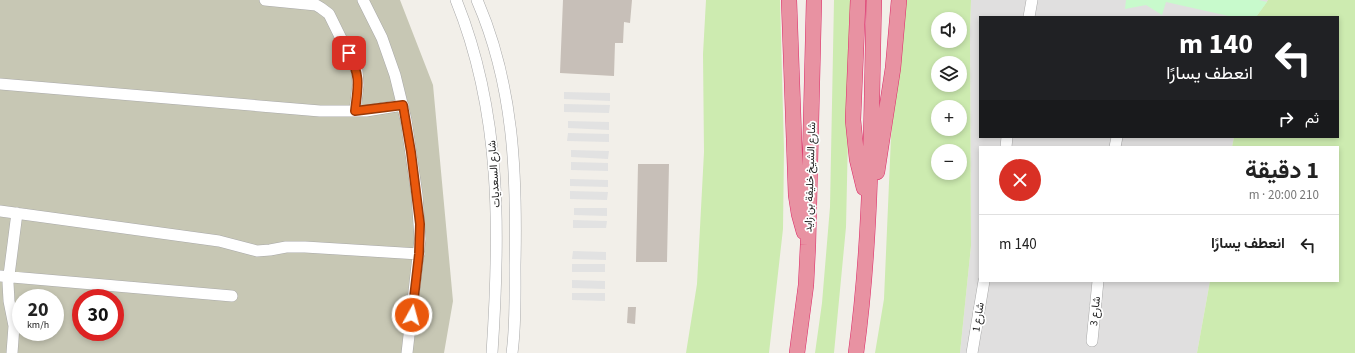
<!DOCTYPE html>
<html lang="ar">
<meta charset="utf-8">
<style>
:root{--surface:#fff;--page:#f2f2f2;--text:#222;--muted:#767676;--line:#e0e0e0}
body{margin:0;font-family:"Source Sans 3",Vazirmatn,sans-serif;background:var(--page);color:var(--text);direction:rtl;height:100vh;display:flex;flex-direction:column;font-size:15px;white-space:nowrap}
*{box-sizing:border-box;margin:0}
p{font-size:13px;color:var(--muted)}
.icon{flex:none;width:22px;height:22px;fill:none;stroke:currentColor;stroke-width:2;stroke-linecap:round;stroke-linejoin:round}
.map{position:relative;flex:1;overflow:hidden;direction:ltr}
.sheet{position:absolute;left:979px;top:146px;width:360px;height:136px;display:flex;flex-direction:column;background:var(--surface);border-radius:0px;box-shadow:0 2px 6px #0003;direction:rtl}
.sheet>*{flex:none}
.guide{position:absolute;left:979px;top:16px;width:360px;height:122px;border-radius:0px;box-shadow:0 2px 6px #0003;direction:rtl;background:#202124;color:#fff;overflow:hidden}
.buttons{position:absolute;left:931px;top:12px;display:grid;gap:8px}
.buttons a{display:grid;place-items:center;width:36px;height:36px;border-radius:50%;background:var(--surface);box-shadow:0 2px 6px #0003;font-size:20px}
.speed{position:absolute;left:12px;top:289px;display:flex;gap:8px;font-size:20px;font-weight:700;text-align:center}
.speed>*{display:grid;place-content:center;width:52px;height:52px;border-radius:50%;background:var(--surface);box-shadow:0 2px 6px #0003;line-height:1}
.speed small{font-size:10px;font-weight:400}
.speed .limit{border:6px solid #d22;background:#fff;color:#111}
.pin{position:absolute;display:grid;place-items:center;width:34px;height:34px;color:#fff;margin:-17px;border-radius:8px;box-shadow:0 2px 6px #0006}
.me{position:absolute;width:44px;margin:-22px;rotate:7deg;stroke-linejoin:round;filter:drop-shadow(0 0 3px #0008)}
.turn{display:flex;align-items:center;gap:14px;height:84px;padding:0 20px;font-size:18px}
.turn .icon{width:52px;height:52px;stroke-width:2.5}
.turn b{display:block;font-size:28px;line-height:34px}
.then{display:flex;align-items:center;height:38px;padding:0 20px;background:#0003;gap:8px;font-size:15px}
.round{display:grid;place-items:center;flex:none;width:42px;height:42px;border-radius:21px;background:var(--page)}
.head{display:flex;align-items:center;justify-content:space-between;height:68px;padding:0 20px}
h1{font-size:24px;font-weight:700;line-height:30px}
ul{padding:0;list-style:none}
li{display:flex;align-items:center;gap:12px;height:60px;padding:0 20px;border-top:1px solid var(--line)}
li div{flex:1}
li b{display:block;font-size:15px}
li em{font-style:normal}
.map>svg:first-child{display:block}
.residential{fill:#e0dfdf}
.construction{fill:#c7c7b4;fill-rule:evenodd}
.grass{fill:#cdebb0;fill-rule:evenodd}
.park{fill:#c8facc}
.parking{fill:#e2e2e2}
.building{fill:#c7bfb8}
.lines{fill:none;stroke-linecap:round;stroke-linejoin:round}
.minor-casing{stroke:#a9a9a9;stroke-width:12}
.highway-casing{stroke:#dc2a67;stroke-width:16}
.minor{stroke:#fff;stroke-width:11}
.highway{stroke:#e892a2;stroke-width:15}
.route-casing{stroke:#983908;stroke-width:10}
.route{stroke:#ea580c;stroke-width:7}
.labels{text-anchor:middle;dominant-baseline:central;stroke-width:3.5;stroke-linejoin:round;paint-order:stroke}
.street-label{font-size:11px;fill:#222;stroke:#fff}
</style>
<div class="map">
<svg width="1355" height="353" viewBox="0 0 1355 353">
<rect width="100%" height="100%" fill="#f2efe9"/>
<!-- residential -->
<path class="residential" d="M 971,0 L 1268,0 L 1256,17 L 980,17 L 980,137 L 1234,137 L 1232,147 L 980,147 L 980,281 L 1210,281 L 1197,353 L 960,353 L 971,246 L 970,30 Z"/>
<!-- construction -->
<path class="construction" d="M 0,0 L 400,0 L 433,85 L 453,301 L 444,353 L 0,353 ZM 21,298 L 55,298 L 55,332 L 21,332 ZM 81,298 L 115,298 L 115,332 L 81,332 Z"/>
<!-- grass -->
<path class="grass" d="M 706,0 L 780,0 L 784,150 L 783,229 L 769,353 L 686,353 L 697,284 L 704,152 L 703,54 Z
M 834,0 L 851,0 L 846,227 L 834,353 L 815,353 L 822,303 L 830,207 Z
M 903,0 L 971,0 L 970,30 L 971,246 L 960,353 L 875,353 L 884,299 L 891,137 ZM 938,19 L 960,19 L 960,41 L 938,41 ZM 938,63 L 960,63 L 960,85 L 938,85 ZM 938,107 L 960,107 L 960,129 L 938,129 ZM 938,151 L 960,151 L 960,173 L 938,173 Z
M 1268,0 L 1355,0 L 1355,353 L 1197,353 L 1210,281 L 1338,281 L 1338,147 L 1232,147 L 1234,137 L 1338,137 L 1338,17 L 1256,17 Z"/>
<!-- park -->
<path class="park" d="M 1126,0 L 1259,0 L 1267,2 L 1256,17 L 1233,17 L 1166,2 L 1162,15 L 1146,5 L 1125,9 Z"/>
<!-- parking -->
<path class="parking" d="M 564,92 L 610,93 L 610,101 L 564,99 Z
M 564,104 L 610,105 L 609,113 L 564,112 Z
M 568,121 L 609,122 L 609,130 L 568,128 Z
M 568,133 L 609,134 L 609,142 L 567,141 Z
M 571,150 L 609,151 L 608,159 L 571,157 Z
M 571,162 L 608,163 L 608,171 L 571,170 Z
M 570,179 L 608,180 L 608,187 L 570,186 Z
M 570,191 L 608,192 L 607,200 L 570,199 Z
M 574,208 L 607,208 L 607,216 L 574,215 Z
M 573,220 L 607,221 L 606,228 L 573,228 Z
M 573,251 L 606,252 L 606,260 L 572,259 Z
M 572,264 L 605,264 L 605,272 L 572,272 Z
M 572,280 L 605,281 L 605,289 L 572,288 Z
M 572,293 L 605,293 L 605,301 L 572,300 Z"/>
<!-- building -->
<path class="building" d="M 563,0 L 632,0 L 630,23 L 624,22 L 623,43 L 615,43 L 614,76 L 560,73 Z
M 638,164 L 669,164 L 667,262 L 636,262 Z
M 628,307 L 636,307 L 635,324 L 627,323 Z"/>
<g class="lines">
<!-- minor casing -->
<g class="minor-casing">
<path id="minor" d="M 265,0 L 316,5 L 321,8 L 329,14 L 357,71 L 358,85 L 355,111
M 363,0 L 382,38 L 395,75 L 406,120 L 417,195 L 420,239 L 407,353
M 456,0 C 502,113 500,234 492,353
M 477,0 C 514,85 517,174 515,265 C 515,294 516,324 512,353
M 1029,17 L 1032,0
M 0,84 L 320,111 L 366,111 L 403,105
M 1006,147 L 1007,137
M 1115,147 L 1117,137
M 0,211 L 219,241 L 257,251 L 270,250 L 286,247 L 305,247 L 419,254
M 0,276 L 232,296
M 1092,341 L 1098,281
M 12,353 L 14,326 L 9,301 L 8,283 L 17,213
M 972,353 L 984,281"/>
</g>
<!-- highway casing -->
<g class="highway-casing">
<path id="highway" d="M 789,0 L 796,195 L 799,214 L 804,232
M 858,0 L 853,120 L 857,159 L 864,188
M 877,172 L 893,68 L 899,0
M 797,353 L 806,285 L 808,245 L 814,0
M 856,353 C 872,236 871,118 874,0"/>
</g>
<!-- minor -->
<use href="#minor" class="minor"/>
<!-- highway -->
<use href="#highway" class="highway"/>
</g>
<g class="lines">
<!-- route casing -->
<g class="route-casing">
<path id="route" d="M 349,53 C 361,78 358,85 355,111 L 403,105 L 411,152 L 420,224 L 419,254 L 412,315"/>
</g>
<!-- route -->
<use href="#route" class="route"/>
</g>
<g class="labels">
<!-- street labels -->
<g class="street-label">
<text transform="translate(494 174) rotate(-94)">شارع السعديات</text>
<text transform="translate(810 177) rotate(-88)">شارع الشيخ خليفة بن زايد</text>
<text transform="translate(1095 311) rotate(-84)">شارع 3</text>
<text transform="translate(978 317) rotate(-81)">شارع 1</text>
</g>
</g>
</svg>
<div class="buttons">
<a><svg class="icon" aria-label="sound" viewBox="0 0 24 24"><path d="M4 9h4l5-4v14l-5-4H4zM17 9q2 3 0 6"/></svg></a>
<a><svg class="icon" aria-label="layers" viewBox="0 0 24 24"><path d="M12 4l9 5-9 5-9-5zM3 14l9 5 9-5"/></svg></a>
<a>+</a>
<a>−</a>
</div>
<div class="speed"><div>20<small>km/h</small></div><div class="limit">30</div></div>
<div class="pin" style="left:349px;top:53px;background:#d93025"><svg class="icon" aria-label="arrive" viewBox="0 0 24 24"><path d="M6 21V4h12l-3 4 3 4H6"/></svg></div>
<svg class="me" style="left:412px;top:315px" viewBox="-20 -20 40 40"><circle r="17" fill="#ea580c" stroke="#fff" stroke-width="3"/><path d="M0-11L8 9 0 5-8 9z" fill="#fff"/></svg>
<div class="guide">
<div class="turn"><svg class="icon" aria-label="left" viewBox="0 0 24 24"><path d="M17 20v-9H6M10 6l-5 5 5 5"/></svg><div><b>140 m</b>انعطف يسارًا</div></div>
<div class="then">ثم<svg class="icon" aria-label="right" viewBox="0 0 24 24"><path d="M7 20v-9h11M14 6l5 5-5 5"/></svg></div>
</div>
<section class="sheet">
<div class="head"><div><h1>1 دقيقة</h1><p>210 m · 20:00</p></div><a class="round" style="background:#d93025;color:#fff"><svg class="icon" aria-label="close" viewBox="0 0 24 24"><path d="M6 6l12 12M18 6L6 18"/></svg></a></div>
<ul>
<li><svg class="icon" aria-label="left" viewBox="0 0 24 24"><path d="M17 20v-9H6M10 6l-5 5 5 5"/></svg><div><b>انعطف يسارًا</b></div><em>140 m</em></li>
</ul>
</section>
</div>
